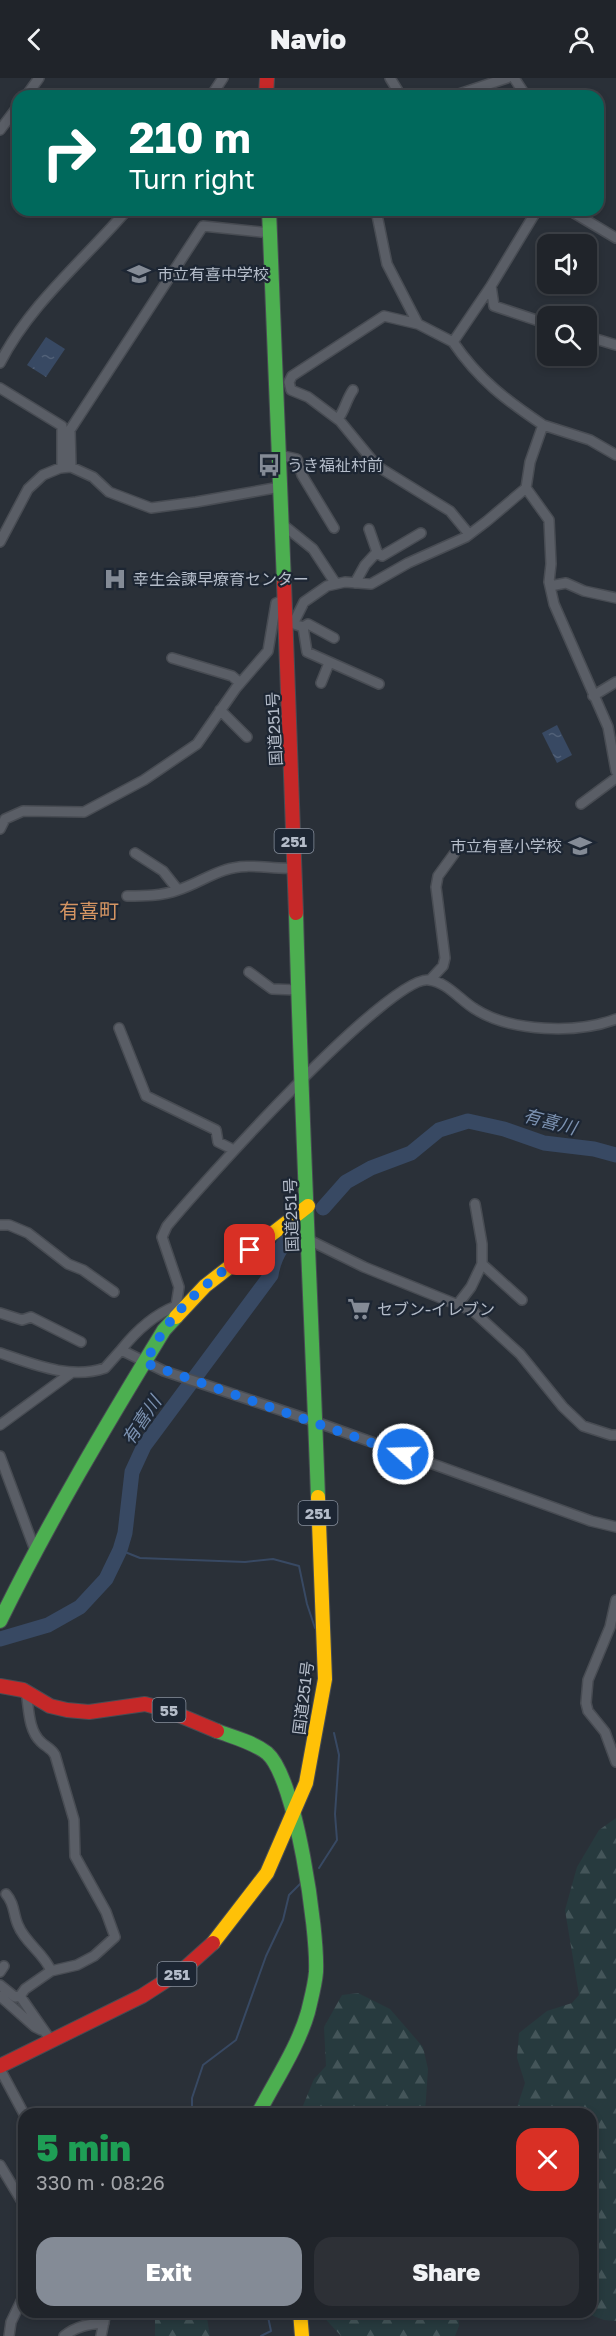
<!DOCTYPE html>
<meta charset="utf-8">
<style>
:root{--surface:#20242a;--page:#2d3036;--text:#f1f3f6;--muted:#a2a4a8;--line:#3d4147;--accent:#848b96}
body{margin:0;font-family:"Golos Text","Noto Sans JP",sans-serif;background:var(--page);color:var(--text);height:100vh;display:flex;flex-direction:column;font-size:22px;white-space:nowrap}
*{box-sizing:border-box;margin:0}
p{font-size:20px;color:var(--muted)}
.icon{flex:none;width:33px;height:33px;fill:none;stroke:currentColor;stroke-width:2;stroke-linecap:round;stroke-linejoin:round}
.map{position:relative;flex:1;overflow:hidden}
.side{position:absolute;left:18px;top:2030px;width:579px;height:210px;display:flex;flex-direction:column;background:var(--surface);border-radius:18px;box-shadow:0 3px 9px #0003,0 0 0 2px var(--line)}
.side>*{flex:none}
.guide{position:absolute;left:12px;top:12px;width:592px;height:126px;border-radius:18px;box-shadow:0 3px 9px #0003,0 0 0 2px var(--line);background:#00695c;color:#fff;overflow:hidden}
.controls{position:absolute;left:537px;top:156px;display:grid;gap:12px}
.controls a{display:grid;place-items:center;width:60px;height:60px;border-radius:12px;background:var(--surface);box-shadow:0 3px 9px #0003,0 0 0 2px var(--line);font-size:30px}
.pin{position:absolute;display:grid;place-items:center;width:51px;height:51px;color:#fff;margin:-26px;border-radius:12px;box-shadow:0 3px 9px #0006}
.me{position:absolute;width:66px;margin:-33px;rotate:290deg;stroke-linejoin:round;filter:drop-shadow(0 0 4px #0008)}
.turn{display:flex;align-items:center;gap:21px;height:126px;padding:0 18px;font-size:27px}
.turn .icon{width:78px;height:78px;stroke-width:2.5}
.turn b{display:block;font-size:42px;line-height:51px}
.round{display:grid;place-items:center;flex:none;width:63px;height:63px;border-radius:18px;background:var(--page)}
.overview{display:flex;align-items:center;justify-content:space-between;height:102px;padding:0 18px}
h1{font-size:36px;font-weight:800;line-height:45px;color:#1e9e55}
.primary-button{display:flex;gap:12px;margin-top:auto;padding:12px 18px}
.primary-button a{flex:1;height:69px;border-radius:18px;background:var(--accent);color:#fff;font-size:24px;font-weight:800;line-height:69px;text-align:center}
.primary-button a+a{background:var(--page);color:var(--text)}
header{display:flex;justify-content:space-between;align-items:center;height:78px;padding:0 18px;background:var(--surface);font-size:27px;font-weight:800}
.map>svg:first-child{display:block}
.forest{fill:url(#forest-firs)}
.water{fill:url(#water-ripples)}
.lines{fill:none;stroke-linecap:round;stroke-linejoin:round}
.stream{stroke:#384963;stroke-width:2}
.river{stroke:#384963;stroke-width:15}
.street-casing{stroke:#484c53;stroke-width:12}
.fast-casing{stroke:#484c53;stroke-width:16}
.slow-casing{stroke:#484c53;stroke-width:16}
.jam-casing{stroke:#484c53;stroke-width:16}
.street{stroke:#5a5e66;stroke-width:9}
.fast{stroke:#4caf50;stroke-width:14}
.slow{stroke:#ffc107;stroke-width:14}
.jam{stroke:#c62828;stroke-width:14}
.route{stroke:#1a73e8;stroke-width:10;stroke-dasharray:0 18}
.labels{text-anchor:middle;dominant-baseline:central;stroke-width:4.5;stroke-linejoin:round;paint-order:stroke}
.shield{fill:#1d2633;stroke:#878f9c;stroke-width:1.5}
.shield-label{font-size:15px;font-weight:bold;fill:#b4bcc9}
.poi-label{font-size:16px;fill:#b4bcc9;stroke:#1d2633;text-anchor:start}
.street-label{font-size:16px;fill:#b4bcc9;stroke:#1d2633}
.water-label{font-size:18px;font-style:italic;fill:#7c92b1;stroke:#1d2633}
.quarter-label{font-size:20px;fill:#d59563;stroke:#1d2633}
</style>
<header><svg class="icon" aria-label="back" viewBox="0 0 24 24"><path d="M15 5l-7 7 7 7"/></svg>Navio<svg class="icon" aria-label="person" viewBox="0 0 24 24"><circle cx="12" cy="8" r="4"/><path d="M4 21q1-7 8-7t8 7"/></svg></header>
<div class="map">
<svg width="616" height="2258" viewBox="0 0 616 2258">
<defs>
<pattern id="forest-firs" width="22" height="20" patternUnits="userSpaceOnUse" patternTransform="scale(1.5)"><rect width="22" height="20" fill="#273a3e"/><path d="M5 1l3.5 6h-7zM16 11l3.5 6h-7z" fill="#445559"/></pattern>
<pattern id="water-ripples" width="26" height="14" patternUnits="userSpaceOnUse" patternTransform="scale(1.5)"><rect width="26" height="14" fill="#384963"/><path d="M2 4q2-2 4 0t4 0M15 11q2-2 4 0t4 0" fill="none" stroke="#526178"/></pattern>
</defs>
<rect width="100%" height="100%" fill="#2a3038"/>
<!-- forest -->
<path class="forest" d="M 616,1740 L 616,2243 L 604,2242 L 583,2234 L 591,2234 L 591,2036 L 515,2035 L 525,2005 L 517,1980 L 519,1955 L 547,1933 L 572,1925 L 579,1917 L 565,1832 L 577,1789 L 599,1752 Z
M 358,1915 L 390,1931 L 423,1969 L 428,1991 L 425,2035 L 300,2035 L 314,2001 L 326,1988 L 324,1949 L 342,1917 Z
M 155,2234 L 206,2234 L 210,2258 L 155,2258 Z
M 319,2234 L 458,2234 L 459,2248 L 455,2258 L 341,2258 Z"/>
<!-- water -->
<path class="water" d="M 46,259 L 65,271 L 46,299 L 27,287 Z
M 557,647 L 572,677 L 557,685 L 542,655 Z"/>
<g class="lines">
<!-- stream -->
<path class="stream" d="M 120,1472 L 140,1480 L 245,1484 L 273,1481 L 299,1488 L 307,1526 L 315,1550
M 319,1790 L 337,1762 L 335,1736 L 339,1677 L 334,1655
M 192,2036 L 192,2020 L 203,1987 L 236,1962 L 266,1878 L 283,1842 L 289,1817 L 300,1806
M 261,2258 L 271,2253 L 267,2234"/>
<!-- river -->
<path class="river" d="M 323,1130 L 346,1104 L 371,1090 L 411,1075 L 439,1052 L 468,1043 L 504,1051 L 544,1065 L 594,1071 L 616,1077
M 0,1561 L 48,1547 L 80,1529 L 106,1501 L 120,1472 L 125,1455 L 132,1394 L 144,1368 L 271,1197 C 274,1178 283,1163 299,1151"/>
<!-- street casing -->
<g class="street-casing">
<path id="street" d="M 390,0 L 401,18
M 514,0 L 526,18
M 26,18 L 39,0
M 211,18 L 223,0
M 453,18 L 507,0
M 0,52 L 18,28
M 376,132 L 387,186 L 418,246 L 453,264
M 569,132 L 616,160
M 491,208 L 494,228 L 548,246
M 418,246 L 384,238 L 292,298 L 289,304 L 291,312 L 308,319 L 340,343 L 377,388 L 450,433 L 469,456
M 586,258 L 616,267
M 0,285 C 30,226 84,182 127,132
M 0,310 L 62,348 L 62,390
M 338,341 C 345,332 346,322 353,312
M 543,347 L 590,362 L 616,377
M 279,377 L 297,381 L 302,397 L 334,450
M 71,389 L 70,352 L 203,148 L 270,155
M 526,410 L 549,442 L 551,486 L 549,504 L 554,526 L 608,649 L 616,693
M 282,446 L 313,471 L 336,506
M 369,451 L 377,474
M 0,464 L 28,411 L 43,397 L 60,390 L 71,389 L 93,399 L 109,414 L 151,430 L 196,424 L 280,409
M 355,505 L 365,487 L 377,474 L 382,478 L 421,455
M 550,508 L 566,505 L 584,513 L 616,520
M 294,544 L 304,524 L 327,508 L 345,504 L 371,506 L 408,485 L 466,459 L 487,443 L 526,410 L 530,384 L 543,347 C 506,322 479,302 453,264 L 491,208 L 537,132
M 291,545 L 303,549 L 307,574 L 379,606
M 303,549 L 308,546 L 334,560
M 172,580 L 232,598 L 240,605
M 321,605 L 329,585
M 593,618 L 616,604
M 220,632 L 247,659
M 581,726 L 616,700
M 0,751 L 5,741 L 23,733 L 84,734 L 144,702 L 197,666 L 236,610 L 268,573 L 276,525 L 284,522
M 135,775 L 163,793 L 178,812
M 127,818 C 144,818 161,818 178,812 C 194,807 209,797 225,792 C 248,784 272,792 295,790
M 249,894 L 272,911 L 298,912
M 430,902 L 443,888 L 445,880 L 436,809 L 438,798 L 454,776
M 119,950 L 146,1018 L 216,1052 L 218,1064 L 234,1072
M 475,1126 L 482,1166 L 482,1186
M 0,1147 L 9,1147 L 28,1155 L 68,1186 L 83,1192 L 114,1214
M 309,1162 L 364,1189 L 473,1233 L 520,1276 L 563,1329 L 583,1348 L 611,1357 L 616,1357
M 458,1226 L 471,1209 L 482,1186 L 522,1222
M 180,1232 L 176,1228 L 179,1209 L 162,1159 L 167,1148 C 198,1110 390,896 429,902 C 447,904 460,922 475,931 C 511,954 577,956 616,941
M 0,1235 L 22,1242 L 31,1239 L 81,1264
M 121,1272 C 136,1253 153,1237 176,1228
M 0,1275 C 33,1286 70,1302 105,1290 L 121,1272 L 164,1293 L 316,1344 L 591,1443 L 616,1449
M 0,1347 L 71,1295
M 0,1378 L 35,1472
M 616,1522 L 610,1549 L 588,1602 L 586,1625 L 588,1633 L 605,1654 L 616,1684
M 26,1613 C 29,1630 28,1652 41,1664 C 46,1669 51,1670 55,1677 L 74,1742 L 75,1778 L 106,1834 L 115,1859 L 94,1878 L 77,1887 L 51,1893 L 25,1911 L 20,1918 L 52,1964
M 6,1816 C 15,1826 13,1836 18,1847 C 25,1865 44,1875 51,1893
M 0,1894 L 4,1888
M 0,1907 L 15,1919 L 20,1918
M 0,1918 L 35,1949 L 41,1952
M 0,1991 L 24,2036
M 0,2087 L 24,2127
M 9,2258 L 11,2244 L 24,2217
M 64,2258 C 77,2248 88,2246 104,2245
M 101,2258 L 106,2234"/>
</g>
<!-- fast casing -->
<g class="fast-casing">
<path id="fast" d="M 269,132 L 284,505
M 296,835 C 301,1030 311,1224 318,1419
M 0,1543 C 49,1443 106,1347 164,1252 L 176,1239
M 217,1653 C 233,1659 253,1664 267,1675 C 296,1700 318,1853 316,1894 C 315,1907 311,1921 308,1934 C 298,1969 275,2003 258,2036"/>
</g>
<!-- slow casing -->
<g class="slow-casing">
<path id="slow" d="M 176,1239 L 205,1208 L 308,1128
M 213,1865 L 267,1795 L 306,1705 L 325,1601 L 318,1419
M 300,2234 L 302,2258"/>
</g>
<!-- jam casing -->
<g class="jam-casing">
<path id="jam" d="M 266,18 L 267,0
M 284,505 L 296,835
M 0,1608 L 23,1612 L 50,1628 L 67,1632 L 89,1634 L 145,1626 L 167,1632 L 217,1653
M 0,1988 L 142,1918 L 184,1891 L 213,1865"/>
</g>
<!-- street -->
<use href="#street" class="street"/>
<!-- fast -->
<use href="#fast" class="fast"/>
<!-- slow -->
<use href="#slow" class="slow"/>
<!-- jam -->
<use href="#jam" class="jam"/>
</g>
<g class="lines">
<!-- route -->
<path class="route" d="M 250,1172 C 219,1196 186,1220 164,1252 C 157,1263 151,1274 145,1285 L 403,1376"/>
</g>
<!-- icons -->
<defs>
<g id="school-bare" transform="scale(1.8)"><path d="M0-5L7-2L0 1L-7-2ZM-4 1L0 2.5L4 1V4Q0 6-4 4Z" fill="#848b96" stroke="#1d2633" stroke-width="2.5" paint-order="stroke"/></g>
<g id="bus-bare" transform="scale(1.8)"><path d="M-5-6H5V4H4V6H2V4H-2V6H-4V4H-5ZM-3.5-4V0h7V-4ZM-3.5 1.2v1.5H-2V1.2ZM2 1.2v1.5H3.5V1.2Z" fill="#848b96" stroke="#1d2633" stroke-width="2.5" paint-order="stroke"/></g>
<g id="hospital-bare" transform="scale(1.8)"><path d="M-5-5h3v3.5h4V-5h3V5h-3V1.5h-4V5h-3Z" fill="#848b96" stroke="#1d2633" stroke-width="2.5" paint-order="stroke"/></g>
<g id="supermarket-bare" transform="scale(1.8)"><path d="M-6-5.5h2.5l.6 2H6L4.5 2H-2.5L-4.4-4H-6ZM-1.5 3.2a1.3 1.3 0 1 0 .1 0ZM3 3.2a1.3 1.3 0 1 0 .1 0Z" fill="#848b96" stroke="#1d2633" stroke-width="2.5" paint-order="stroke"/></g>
</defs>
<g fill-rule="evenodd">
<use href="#school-bare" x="139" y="196"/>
<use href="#bus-bare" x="269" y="387"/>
<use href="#hospital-bare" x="115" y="501"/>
<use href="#school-bare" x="580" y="768"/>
<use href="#supermarket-bare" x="359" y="1231"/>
</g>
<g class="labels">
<!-- shield labels -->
<g class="shield">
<rect x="274.5" y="751" width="39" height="24" rx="4.5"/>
<rect x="298.5" y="1423" width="39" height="24" rx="4.5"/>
<rect x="152.5" y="1620" width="33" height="24" rx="4.5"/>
<rect x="157.5" y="1884" width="39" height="24" rx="4.5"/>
</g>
<g class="shield-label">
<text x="294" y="763">251</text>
<text x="318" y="1435">251</text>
<text x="169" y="1632">55</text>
<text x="177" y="1896">251</text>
</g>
<!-- poi labels -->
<g class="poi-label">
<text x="157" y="196">市立有喜中学校</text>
<text x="287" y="387">うき福祉村前</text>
<text x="133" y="501">幸生会諫早療育センター</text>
<text x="562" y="768" text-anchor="end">市立有喜小学校</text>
<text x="377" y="1231">セブン-イレブン</text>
</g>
<!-- street labels -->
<g class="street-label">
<text transform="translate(274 651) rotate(-93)">国道251号</text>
<text transform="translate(291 1137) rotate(-92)">国道251号</text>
<text transform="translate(303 1620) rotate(-83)">国道251号</text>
</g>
<!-- water labels -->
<g class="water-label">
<text transform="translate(550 1043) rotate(15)">有喜川</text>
<text transform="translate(141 1342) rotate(-56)">有喜川</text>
</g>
<!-- quarter labels -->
<g class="quarter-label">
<text x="89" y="832">有喜町</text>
</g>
</g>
</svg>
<div class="controls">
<a><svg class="icon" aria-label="sound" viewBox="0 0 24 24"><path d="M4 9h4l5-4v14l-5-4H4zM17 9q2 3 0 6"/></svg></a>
<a><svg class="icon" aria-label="search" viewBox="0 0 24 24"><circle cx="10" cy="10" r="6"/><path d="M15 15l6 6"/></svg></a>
</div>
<div class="pin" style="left:250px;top:1172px;background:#d93025"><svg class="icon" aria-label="arrive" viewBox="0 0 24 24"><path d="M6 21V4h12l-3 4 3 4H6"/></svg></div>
<svg class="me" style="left:403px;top:1376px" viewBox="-20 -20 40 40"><circle r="17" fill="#1a73e8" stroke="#fff" stroke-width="3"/><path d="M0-11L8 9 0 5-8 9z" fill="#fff"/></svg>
<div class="guide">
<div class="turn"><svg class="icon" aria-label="right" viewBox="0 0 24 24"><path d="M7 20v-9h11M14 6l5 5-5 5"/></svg><div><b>210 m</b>Turn right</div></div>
</div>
<section class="side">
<div class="overview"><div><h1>5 min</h1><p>330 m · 08:26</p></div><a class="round" style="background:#d93025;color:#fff"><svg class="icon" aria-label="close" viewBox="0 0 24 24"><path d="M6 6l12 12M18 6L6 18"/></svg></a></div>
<div class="primary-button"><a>Exit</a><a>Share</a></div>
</section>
</div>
